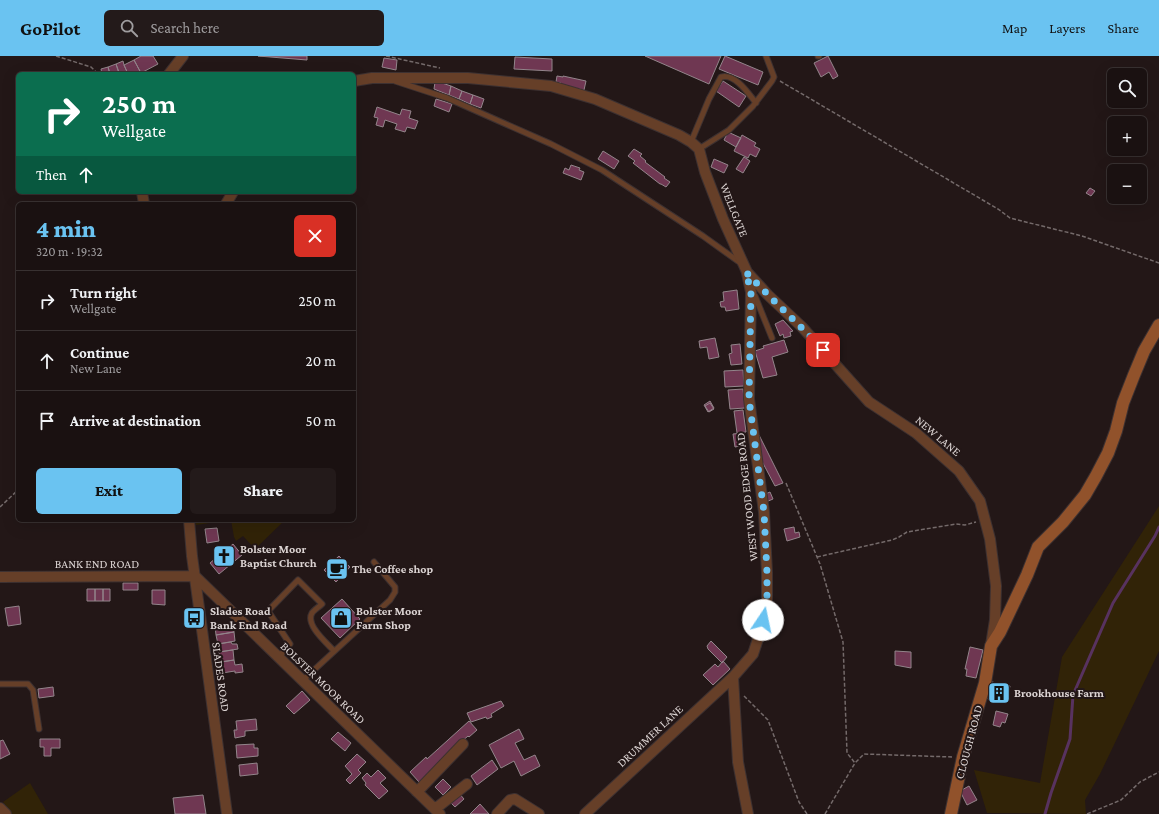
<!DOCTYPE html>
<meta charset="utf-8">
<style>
:root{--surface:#1a1111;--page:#231a1a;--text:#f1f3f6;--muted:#9f9d9f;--line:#383131;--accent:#6ac3f1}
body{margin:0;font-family:"Crimson Pro",serif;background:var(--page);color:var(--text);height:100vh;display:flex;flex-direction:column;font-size:15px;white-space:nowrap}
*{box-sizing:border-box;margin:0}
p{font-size:13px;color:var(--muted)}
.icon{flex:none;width:22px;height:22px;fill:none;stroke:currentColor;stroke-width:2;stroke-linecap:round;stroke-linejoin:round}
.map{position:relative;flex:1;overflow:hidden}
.drawer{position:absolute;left:16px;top:146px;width:340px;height:320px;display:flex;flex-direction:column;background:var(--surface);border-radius:6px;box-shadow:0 4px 16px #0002,0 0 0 1px var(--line)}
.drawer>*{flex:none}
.top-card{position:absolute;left:16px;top:16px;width:340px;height:122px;border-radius:6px;box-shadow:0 4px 16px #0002,0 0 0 1px var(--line);background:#0b6e4f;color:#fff;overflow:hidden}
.fabs{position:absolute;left:1107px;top:12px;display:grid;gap:8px}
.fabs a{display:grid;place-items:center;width:40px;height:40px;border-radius:6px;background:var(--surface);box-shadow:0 4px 16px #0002,0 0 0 1px var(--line);font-size:20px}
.pin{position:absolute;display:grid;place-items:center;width:34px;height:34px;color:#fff;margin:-17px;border-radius:8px;box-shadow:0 2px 6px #0006}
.me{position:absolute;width:44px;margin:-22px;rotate:11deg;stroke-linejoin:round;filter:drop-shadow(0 0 3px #0008)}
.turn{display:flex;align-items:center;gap:14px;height:84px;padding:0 20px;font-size:18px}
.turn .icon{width:52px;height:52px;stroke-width:2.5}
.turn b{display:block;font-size:28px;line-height:34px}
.then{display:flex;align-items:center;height:38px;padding:0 20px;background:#0003;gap:8px;font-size:15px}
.round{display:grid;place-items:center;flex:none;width:42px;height:42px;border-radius:6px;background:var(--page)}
.headline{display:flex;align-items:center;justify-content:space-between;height:68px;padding:0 20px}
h1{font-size:24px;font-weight:800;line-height:30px;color:var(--accent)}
.primary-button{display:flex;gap:8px;margin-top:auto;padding:8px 20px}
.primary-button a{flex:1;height:46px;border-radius:6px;background:var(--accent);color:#111;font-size:16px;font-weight:800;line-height:46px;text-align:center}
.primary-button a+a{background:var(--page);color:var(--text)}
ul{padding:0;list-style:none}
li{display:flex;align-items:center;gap:12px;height:60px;padding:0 20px;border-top:1px solid var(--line)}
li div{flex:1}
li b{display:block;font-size:15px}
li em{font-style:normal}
header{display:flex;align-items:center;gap:24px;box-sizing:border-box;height:56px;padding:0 20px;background:var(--accent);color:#111}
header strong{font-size:19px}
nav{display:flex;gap:22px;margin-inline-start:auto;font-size:14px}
.search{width:280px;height:36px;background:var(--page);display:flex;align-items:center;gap:10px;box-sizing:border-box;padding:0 14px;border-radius:6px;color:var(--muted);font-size:15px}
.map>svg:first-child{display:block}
.green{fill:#312307}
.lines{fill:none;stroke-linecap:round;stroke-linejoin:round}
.stream{stroke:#58325f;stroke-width:3}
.building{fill:#6f3752;stroke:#93858b}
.lane-casing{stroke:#3d3131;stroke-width:7}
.street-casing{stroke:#3d3131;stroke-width:12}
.secondary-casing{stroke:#3d3131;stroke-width:14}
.path{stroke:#746a6a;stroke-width:1.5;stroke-dasharray:4 2;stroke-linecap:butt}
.lane{stroke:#663f28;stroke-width:5}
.street{stroke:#663f28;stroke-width:10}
.secondary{stroke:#91522b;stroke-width:12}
.route{stroke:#6ac3f1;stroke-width:7;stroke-dasharray:0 12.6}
.labels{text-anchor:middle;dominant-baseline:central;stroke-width:4;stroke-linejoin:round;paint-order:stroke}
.street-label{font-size:12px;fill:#dcd4d3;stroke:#231717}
.poi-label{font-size:12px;font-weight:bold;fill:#dcd4d3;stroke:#231717;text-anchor:start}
</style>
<header>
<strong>GoPilot</strong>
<div class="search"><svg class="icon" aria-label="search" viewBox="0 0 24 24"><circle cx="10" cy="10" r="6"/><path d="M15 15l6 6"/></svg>Search here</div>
<nav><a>Map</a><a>Layers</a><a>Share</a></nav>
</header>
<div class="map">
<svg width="1159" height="758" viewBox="0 0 1159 758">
<rect width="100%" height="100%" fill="#231717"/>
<!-- green -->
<path class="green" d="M 1159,450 L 1159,595 L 1100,718 L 1085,744 L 1086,758 L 987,757 L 974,714 L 1040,727 L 1062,601 Z
M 195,464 L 285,464 L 255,493 L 243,480 L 236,485 L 234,481 L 231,464 L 196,469 Z
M 30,727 L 48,758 L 12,758 L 3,746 Z"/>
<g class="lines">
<!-- stream -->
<path class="stream" d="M 1045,758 L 1051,737 L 1070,683 L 1073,639 L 1113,547 L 1155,480 L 1159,471"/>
</g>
<!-- building -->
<path class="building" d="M 141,0 L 153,0 L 158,8 L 141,17 L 134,4 Z
M 258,0 L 307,0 L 307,4 Z
M 645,0 L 721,0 L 709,28 Z
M 725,0 L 763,16 L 758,29 L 719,13 Z
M 828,0 L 838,20 L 833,23 L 829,16 L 821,21 L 814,7 Z
M 515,1 L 552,3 L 552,15 L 514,13 Z
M 384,2 L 397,4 L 396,14 L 382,11 Z
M 134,4 L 141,17 L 128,18 L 124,9 Z
M 123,5 L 124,9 L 128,18 L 119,18 L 116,8 Z
M 116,8 L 119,16 L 110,18 L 108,11 Z
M 108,11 L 110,18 L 102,18 L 101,13 Z
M 557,20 L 563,21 L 563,20 L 586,25 L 584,34 L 560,29 L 561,27 L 556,26 Z
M 723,25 L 746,40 L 739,51 L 716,35 Z
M 435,26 L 439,26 L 451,30 L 449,39 L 434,33 Z
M 451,30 L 462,35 L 459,43 L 449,39 Z
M 462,35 L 473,39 L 470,48 L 459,43 Z
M 473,39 L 484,43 L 481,52 L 470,48 Z
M 436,43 L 452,48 L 449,56 L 434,50 Z
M 377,51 L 400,59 L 402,53 L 411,55 L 409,62 L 418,65 L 415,73 L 407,71 L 405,76 L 395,73 L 397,68 L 385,64 L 383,71 L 376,69 L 378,62 L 374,61 Z
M 728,76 L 741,82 L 736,91 L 724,84 Z
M 742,79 L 756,87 L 754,90 L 760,93 L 756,101 L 750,98 L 748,102 L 734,95 Z
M 634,93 L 642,98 L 640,100 L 646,105 L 645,106 L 665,121 L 664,122 L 670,126 L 666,131 L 661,128 L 660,128 L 633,107 L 635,105 L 628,100 Z
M 603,95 L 619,105 L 614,113 L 598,103 Z
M 744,101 L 750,105 L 743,117 L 736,113 Z
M 714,103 L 728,109 L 724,117 L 711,111 Z
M 571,109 L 580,112 L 579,114 L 584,116 L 581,124 L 563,117 L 565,112 L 569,114 Z
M 1090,132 L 1095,135 L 1091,140 L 1086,137 Z
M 737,234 L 739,253 L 726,255 L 725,251 L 721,251 L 720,246 L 724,245 L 723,236 Z
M 783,264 L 793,275 L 790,276 L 791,280 L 784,282 L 783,278 L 780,280 L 775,268 Z
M 715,282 L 719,301 L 709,303 L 707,291 L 700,292 L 699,285 Z
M 784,284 L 788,296 L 772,301 L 777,319 L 763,322 L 755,295 L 764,292 L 763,290 Z
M 740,288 L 742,308 L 731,309 L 729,298 L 732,297 L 731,289 Z
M 743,314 L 744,330 L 725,331 L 724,315 Z
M 743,333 L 745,352 L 730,353 L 728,334 Z
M 710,345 L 714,352 L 708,356 L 704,349 Z
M 710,347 L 714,353 L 709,356 L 705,350 Z
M 743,354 L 746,376 L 737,377 L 734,355 Z
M 743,377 L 745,389 L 735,391 L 733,378 Z
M 759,379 L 783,427 L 775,430 L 756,394 L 754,380 Z
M 770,436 L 773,443 L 766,446 L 763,439 Z
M 794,471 L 795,477 L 799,476 L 800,481 L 787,485 L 784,473 Z
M 217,472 L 219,485 L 207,487 L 205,473 Z
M 233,488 L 242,499 L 219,518 L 210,507 Z
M 339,500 L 350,511 L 336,526 L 324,514 Z
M 123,527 L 138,527 L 138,534 L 123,534 Z
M 87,533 L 95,533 L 95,545 L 87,545 Z
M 95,533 L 103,533 L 103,545 L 95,545 Z
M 103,533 L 110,533 L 110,545 L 103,545 Z
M 152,534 L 165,534 L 165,549 L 152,548 Z
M 342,543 L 360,563 L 340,582 L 321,562 Z
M 19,550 L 21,568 L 8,570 L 5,552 Z
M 233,567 L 234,576 L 216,579 L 215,570 Z
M 234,576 L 235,585 L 218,588 L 216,579 Z
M 711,585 L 727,601 L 722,607 L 708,593 L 707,590 Z
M 231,586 L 232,588 L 237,588 L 238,593 L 219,596 L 218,588 Z
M 970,591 L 983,594 L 976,622 L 966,620 L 967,613 L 965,613 Z
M 233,594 L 234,604 L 221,606 L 219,596 Z
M 895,595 L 911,596 L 911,612 L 895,609 Z
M 234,604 L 235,609 L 242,608 L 243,616 L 235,617 L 235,615 L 222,617 L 221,606 Z
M 723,605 L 730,613 L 713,629 L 703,619 L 715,608 L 718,611 Z
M 992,626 L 1010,630 L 1006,647 L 988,643 Z
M 53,631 L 54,640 L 39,642 L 38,633 Z
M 302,635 L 310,644 L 294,658 L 286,650 Z
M 501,645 L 504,650 L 491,658 L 492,661 L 487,663 L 486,661 L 471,666 L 467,657 Z
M 996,655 L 1008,658 L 1005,667 L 1002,666 L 1000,671 L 993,669 Z
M 256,663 L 257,674 L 245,675 L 245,680 L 235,682 L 234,674 L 237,674 L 236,665 Z
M 469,665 L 477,674 L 469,681 L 468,680 L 452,694 L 453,696 L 419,726 L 410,716 L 426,701 L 427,703 Z
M 519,673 L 524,683 L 515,687 L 524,704 L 535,699 L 540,710 L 521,720 L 514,705 L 501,712 L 489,689 Z
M 338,676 L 351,687 L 345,695 L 331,683 Z
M 40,683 L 60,683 L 60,692 L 51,692 L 51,700 L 44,700 L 44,691 L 40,691 Z
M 3,684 L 10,698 L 0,703 L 0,685 Z
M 254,688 L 254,692 L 258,692 L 258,700 L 237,702 L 236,689 Z
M 357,698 L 366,706 L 358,714 L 361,717 L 350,728 L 346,724 L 352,718 L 345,710 Z
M 492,704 L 498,713 L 477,729 L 471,720 Z
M 257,707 L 258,718 L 240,720 L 239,709 Z
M 378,714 L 386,722 L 380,727 L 388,735 L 379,743 L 365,729 L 366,727 L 362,722 L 367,717 L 371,721 Z
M 443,723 L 451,731 L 443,739 L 435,731 Z
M 969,730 L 977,744 L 967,749 L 960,735 Z
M 458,736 L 464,743 L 455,751 L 449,745 Z
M 203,739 L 206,758 L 175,758 L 173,742 Z
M 480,748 L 489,758 L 470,758 Z"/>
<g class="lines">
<!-- lane casing -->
<g class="lane-casing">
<path id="lane" d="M 818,0 L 819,0
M 395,25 L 447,42 L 551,88 L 602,114 L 703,180 L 742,208
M 691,86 L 709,43 L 721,21 C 735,17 748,37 756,47
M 699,93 L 729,74 L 753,50 L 772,25 L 774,21 L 766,0
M 752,236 L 755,240 L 772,282
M 278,602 L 290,588 L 268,555 L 298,524 L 322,548 C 319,551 314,554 312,557 C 305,569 327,587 334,595
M 302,625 L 390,544 L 395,536 L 395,531 L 374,506
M 0,628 L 28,628 L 33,634 L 39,673"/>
</g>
<!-- street casing -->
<g class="street-casing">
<path id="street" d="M 169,18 L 183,0
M 354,25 L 372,22 L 468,22 L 551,30 L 595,43 L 679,79 L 691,86 L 699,93 L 705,116 L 723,163 L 747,216 L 768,239 L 802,271 L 869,346 L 916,377 L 959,415 L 980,445 L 990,483 L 996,530 L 995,564 L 991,589
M 142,136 L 144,148
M 226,148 L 233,136
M 189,464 L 192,500 L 227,758
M 195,520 L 440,758
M 0,521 L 195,520
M 733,621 L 738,706 L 748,758
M 417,736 L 463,688
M 0,752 L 6,758
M 435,753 L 467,728
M 497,758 L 510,744 L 515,743 L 539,758
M 585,758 L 733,621 L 753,598 L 759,580 L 767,549 L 767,517 L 764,456 L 749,343 L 751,236 L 747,217"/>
</g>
<!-- secondary casing -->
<g class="secondary-casing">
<path id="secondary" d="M 951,758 L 963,701 L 985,627 L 991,590 L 1000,576 L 1027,519 L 1038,491 L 1063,466 L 1085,439 L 1096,420 L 1108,397 L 1116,375 L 1123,347 L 1134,319 L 1144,295 L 1159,269"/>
</g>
<!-- path -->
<path class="path" d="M 56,0 L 91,11 L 98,18
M 386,0 L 440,12
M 780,25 L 998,153 L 1010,162 L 1082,180 L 1159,207
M 786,427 L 820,508 L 843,586 L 847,697 L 855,707 L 864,698 L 952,701
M 0,451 L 18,434
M 817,501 L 892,484 L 899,481 L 907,476 L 956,468 L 965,469 L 976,466
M 744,640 L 768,664 L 799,746 L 807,758
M 825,758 L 855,707
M 1087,758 L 1121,744 L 1140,726 L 1159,716"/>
<!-- lane -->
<use href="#lane" class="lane"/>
<!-- street -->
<use href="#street" class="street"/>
<!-- secondary -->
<use href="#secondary" class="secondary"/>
</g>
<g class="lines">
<!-- route -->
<path class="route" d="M 763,564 L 767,549 L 767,517 L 764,456 L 749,343 L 751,236 L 746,216 C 771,243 798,267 823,294"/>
</g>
<!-- icons -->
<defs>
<g id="church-square" transform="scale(1.15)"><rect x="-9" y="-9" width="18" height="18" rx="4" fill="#6ac3f1" stroke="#231717"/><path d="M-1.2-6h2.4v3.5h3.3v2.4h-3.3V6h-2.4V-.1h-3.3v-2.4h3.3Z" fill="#111"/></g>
<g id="cafe-square" transform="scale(1.15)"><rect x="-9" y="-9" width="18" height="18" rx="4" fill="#6ac3f1" stroke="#231717"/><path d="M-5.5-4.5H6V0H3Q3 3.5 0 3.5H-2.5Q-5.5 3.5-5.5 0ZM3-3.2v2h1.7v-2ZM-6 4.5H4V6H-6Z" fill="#111"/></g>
<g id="bus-square" transform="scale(1.15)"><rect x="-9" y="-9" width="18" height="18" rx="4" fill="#6ac3f1" stroke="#231717"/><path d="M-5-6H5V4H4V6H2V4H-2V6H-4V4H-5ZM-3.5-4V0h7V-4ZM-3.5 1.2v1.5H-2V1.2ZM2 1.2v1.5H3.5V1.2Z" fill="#111"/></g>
<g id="shop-square" transform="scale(1.15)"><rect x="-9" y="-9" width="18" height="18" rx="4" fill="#6ac3f1" stroke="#231717"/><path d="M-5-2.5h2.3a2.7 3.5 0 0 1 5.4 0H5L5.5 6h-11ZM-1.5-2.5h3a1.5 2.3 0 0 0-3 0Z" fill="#111"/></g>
<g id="building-square" transform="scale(1.15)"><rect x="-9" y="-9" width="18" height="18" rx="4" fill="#6ac3f1" stroke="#231717"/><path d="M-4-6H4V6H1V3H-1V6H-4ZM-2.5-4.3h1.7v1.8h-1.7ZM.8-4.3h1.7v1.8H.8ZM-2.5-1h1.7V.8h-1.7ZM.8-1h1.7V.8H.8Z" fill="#111"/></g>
</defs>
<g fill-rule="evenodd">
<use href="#church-square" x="224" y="500"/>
<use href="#cafe-square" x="337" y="513"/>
<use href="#bus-square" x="194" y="562"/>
<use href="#shop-square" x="341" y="562"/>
<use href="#building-square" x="999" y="637"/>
</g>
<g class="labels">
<!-- street labels -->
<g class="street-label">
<text transform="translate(734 154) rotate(68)">WELLGATE</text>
<text transform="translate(938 380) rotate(40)">NEW LANE</text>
<text transform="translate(747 441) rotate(-96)">WEST WOOD EDGE ROAD</text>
<text x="97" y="508">BANK END ROAD</text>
<text transform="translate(221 621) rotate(82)">SLADES ROAD</text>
<text transform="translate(323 627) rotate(44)">BOLSTER MOOR ROAD</text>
<text transform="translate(650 680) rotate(-43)">DRUMMER LANE</text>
<text transform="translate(969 686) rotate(-75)">CLOUGH ROAD</text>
</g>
<!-- poi labels -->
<g class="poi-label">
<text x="240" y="493">Bolster Moor<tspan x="240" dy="14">Baptist Church</tspan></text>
<text x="352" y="513">The Coffee shop</text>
<text x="210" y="555">Slades Road<tspan x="210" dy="14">Bank End Road</tspan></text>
<text x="356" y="555">Bolster Moor<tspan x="356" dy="14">Farm Shop</tspan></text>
<text x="1014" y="637">Brookhouse Farm</text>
</g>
</g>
</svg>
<div class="fabs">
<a><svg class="icon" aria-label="search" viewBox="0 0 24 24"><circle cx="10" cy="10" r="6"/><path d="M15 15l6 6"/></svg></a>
<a>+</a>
<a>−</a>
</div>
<div class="pin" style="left:823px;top:294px;background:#d93025"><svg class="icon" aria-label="arrive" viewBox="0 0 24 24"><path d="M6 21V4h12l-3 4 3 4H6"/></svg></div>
<svg class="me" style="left:763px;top:564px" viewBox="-20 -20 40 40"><circle r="19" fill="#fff"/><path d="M0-13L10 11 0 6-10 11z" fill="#6ac3f1"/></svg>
<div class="top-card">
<div class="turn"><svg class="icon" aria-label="right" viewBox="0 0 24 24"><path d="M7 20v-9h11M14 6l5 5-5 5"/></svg><div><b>250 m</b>Wellgate</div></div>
<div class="then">Then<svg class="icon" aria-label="ahead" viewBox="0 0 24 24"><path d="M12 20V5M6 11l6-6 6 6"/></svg></div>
</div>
<section class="drawer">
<div class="headline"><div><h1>4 min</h1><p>320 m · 19:32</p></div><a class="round" style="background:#d93025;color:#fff"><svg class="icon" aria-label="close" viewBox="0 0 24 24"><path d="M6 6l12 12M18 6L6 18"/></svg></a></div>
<ul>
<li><svg class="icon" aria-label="right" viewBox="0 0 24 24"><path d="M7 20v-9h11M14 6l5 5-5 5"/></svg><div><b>Turn right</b><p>Wellgate</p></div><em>250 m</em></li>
<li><svg class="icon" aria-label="ahead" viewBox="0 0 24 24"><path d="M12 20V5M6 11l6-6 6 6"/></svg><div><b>Continue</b><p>New Lane</p></div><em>20 m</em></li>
<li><svg class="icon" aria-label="arrive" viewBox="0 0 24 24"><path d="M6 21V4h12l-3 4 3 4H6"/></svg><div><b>Arrive at destination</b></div><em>50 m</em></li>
</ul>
<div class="primary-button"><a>Exit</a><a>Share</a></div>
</section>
</div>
